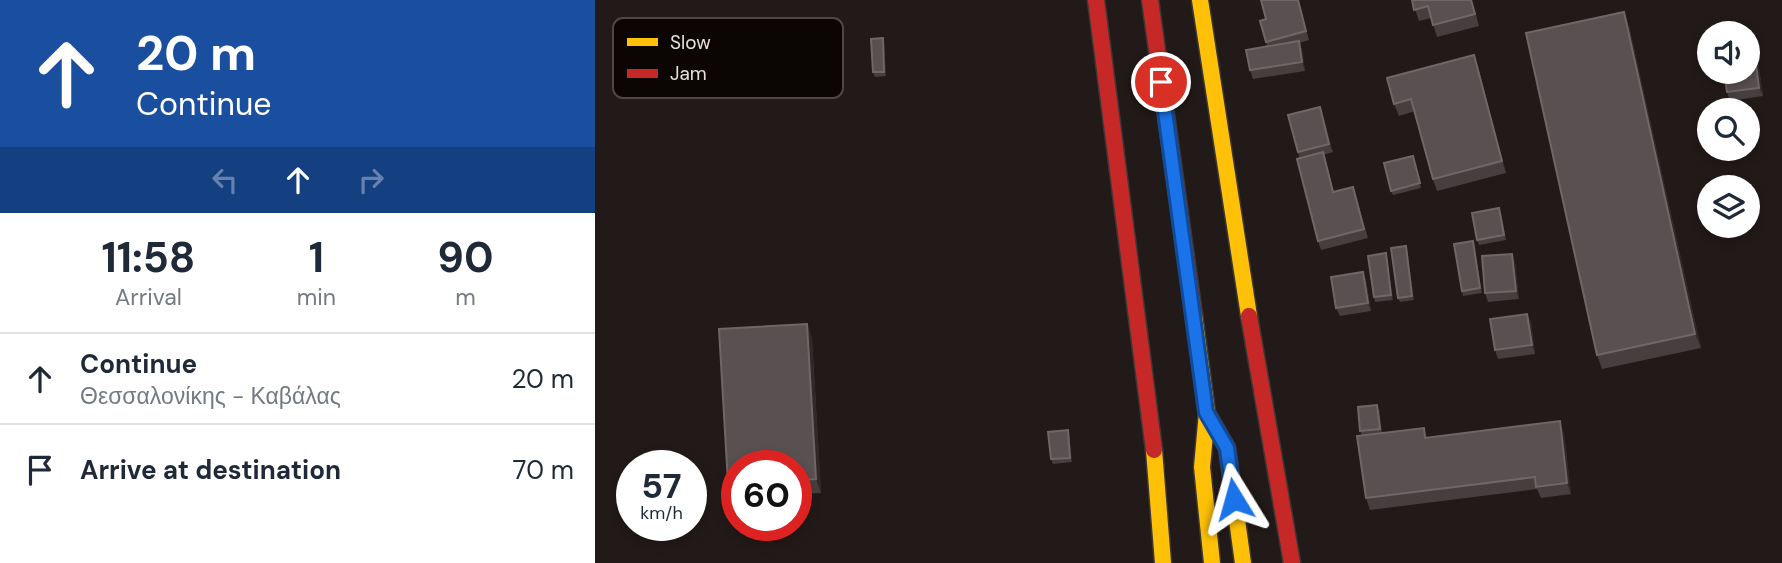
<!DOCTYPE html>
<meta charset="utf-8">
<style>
:root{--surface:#fff;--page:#f6f6f7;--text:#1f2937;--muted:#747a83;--line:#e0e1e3}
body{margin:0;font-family:"DM Sans",sans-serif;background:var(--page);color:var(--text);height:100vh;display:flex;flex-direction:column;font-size:26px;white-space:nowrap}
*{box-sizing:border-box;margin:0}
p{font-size:23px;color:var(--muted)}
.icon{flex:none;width:38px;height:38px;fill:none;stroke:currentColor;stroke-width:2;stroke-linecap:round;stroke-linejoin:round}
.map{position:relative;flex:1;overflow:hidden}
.drawer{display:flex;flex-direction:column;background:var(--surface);width:595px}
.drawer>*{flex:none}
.hud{background:#1a4fa0;color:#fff;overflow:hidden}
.fabs{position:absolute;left:1102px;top:21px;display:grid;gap:14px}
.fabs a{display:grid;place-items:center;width:63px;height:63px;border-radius:50%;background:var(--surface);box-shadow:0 4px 10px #0003;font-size:35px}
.speed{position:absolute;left:21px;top:450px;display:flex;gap:14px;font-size:35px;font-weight:700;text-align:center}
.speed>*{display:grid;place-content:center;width:91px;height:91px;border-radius:50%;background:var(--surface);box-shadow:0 4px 10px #0003;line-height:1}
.speed small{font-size:18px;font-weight:400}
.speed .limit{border:10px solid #d22;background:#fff;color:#111}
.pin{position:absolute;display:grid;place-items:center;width:60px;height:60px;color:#fff;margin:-30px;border:4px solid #fff;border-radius:50%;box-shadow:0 2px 7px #0007}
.me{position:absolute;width:77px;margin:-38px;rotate:352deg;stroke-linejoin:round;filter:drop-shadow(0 0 5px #0008)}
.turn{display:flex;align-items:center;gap:24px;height:147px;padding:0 21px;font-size:32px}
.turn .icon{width:91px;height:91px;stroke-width:2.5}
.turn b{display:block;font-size:49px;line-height:60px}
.lanes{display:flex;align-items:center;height:66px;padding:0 21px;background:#0003;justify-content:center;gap:35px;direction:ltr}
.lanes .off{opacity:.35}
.eta{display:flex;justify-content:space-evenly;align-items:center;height:119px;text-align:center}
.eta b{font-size:42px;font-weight:700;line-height:49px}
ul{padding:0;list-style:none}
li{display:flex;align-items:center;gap:21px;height:91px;padding:0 21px;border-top:2px solid var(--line)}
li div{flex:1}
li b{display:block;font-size:26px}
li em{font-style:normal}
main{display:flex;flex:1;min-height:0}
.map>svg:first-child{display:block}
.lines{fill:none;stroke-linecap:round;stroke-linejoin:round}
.slow-casing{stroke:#3d3734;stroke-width:19}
.jam-casing{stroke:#3d3734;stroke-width:19}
.slow{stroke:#ffc107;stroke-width:16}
.jam{stroke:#c62828;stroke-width:16}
.wall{fill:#463f40}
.shaded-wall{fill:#302929}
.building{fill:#585051;stroke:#6f6766;stroke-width:2}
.route-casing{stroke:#114b97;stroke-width:18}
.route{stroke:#1a73e8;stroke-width:12}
.key{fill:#0b0604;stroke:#4e4745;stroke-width:2}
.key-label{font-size:19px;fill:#ebe0dc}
</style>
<main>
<section class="drawer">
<div class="hud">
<div class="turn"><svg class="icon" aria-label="ahead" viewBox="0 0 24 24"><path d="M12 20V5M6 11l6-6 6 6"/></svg><div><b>20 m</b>Continue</div></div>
<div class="lanes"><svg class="icon off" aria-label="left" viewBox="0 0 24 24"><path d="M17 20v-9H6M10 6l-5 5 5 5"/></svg><svg class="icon" aria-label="ahead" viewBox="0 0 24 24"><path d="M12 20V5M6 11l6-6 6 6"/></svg><svg class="icon off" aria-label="right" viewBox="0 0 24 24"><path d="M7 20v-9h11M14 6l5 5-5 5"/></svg></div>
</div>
<div class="eta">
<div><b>11:58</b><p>Arrival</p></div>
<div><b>1</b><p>min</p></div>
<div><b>90</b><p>m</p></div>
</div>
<ul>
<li><svg class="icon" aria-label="ahead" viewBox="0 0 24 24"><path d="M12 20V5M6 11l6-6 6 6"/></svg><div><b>Continue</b><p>Θεσσαλονίκης - Καβάλας</p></div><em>20 m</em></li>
<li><svg class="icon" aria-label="arrive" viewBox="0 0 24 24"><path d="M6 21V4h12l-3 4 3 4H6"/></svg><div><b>Arrive at destination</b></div><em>70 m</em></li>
</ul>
</section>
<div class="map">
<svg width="1187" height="563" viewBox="0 0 1187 563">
<rect width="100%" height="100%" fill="#221a18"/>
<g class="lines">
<!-- slow casing -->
<g class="slow-casing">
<path id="slow" d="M 605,0 L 654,316
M 599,315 L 612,412 L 607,467 L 617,563
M 612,413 L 632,448 L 648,563
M 559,450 L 568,563"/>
</g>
<!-- jam casing -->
<g class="jam-casing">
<path id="jam" d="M 501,0 L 559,450
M 555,0 L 599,315
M 654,316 L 697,563"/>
</g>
<!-- slow -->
<use href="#slow" class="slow"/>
<!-- jam -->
<use href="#jam" class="jam"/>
</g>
<!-- wall -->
<path class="wall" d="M 703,0 L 714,40 L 704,43 L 707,50 L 710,71 L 658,79 L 655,70 L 672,46 L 665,21 L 671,19 Z
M 817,0 L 877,0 L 884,26 L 842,37 L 836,18 L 824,21 Z
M 1034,26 L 1106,348 L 1007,369 L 1002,355 Z
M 289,43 L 291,76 L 280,77 L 278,72 Z
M 1161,48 L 1168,96 L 1135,101 L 1132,92 Z
M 879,55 L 883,67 L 911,173 L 842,191 L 838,179 L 820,111 L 804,116 L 799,104 Z
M 725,107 L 738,152 L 728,155 L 739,192 L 758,187 L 773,238 L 726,250 L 723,241 L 703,152 Z
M 819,160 L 826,188 L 798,195 L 796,191 Z
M 906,213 L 911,240 L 884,245 L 882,240 Z
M 879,246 L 887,293 L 868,296 L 867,291 Z
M 812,251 L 819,300 L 805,302 L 803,298 Z
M 917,254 L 920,263 L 924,299 L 893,302 L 890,293 Z
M 792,258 L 798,300 L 780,302 L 779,297 Z
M 771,280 L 776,311 L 745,316 L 741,308 Z
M 932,314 L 936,322 L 940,354 L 903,359 L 900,350 Z
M 212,324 L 217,338 L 226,493 L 201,494 L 201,466 L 142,466 L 142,497 L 138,497 L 133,483 L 124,329 Z
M 784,409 L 787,433 L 829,428 L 832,438 L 969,433 L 976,494 L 946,498 L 942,489 L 775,510 L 771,498 L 767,435 L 765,431 Z
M 473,430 L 474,435 L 477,462 L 458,464 L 456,459 Z"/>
<!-- shaded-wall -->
<path class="shaded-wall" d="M 1029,12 L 1034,26 L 1106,348 L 1100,334 Z
M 288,38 L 289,43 L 291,76 L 289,72 Z
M 1158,40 L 1161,48 L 1168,96 L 1164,88 Z
M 704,41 L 707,50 L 710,71 L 707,62 Z
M 879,55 L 883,67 L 911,173 L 907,161 Z
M 725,107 L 728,115 L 738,152 L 734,144 Z
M 878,241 L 879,246 L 887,293 L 885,288 Z
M 811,246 L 812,251 L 819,300 L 817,296 Z
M 791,253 L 792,258 L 798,300 L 796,295 Z
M 917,254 L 920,263 L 924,299 L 921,291 Z
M 768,272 L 771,280 L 776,311 L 773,303 Z
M 932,314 L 936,322 L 940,354 L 937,345 Z
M 212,324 L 217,338 L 226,493 L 221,479 Z
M 965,421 L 969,433 L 976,494 L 972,483 Z
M 473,430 L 474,435 L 477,462 L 475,458 Z"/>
<!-- building -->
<path class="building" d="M 666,0 L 703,0 L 711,31 L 671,42 L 665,21 L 671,19 Z
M 817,0 L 876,0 L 880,14 L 838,25 L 833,6 L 819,10 Z
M 1029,12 L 1100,334 L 1002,355 L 931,33 Z
M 288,38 L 289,72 L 278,72 L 276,39 Z
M 1158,40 L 1164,88 L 1132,92 L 1129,72 L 1153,72 L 1153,41 Z
M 704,41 L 707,62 L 655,70 L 651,50 Z
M 879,55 L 907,161 L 838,179 L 816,99 L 799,104 L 792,78 Z
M 725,107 L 734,144 L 703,152 L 693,115 Z
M 728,152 L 738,192 L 758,187 L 769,229 L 723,241 L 702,159 Z
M 818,156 L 825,183 L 796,191 L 789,163 Z
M 904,208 L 909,235 L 882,240 L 877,213 Z
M 878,241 L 885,288 L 867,291 L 859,244 Z
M 811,246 L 817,296 L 803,298 L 796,248 Z
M 791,253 L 796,295 L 779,297 L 773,256 Z
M 917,254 L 921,291 L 890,293 L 887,256 Z
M 768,272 L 773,303 L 741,308 L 736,277 Z
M 932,314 L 937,345 L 900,350 L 895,319 Z
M 212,324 L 221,479 L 201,480 L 201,466 L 142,466 L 142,483 L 133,483 L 124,329 Z
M 782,405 L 785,429 L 765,431 L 763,407 Z
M 965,421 L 972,483 L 941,487 L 940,477 L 771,498 L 762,436 L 829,428 L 830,438 Z
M 473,430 L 475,458 L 456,459 L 453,432 Z"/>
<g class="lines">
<!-- route casing -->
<g class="route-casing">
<path id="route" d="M 566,82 L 611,412 L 632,448 L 639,499"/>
</g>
<!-- route -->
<use href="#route" class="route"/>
</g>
<!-- legend -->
<rect x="18" y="18" width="230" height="80" rx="10" class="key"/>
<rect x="32" y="38" width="31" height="8" fill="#ffc107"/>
<rect x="32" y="69" width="31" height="9" fill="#c62828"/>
<g class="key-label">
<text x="75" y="49">Slow</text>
<text x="75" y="80">Jam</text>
</g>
</svg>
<div class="fabs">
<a><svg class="icon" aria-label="sound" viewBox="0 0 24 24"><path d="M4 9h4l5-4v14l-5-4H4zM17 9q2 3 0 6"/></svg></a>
<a><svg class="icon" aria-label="search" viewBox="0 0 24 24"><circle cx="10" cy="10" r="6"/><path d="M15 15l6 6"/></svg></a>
<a><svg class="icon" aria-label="layers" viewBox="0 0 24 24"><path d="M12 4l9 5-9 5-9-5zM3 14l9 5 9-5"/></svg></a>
</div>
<div class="speed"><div>57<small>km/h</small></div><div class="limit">60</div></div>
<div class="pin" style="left:566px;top:82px;background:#d93025"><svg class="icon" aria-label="arrive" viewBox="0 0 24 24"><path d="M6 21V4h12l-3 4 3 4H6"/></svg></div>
<svg class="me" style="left:639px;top:499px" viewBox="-20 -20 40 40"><path d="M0-17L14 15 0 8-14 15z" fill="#1a73e8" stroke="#fff" stroke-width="4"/></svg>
</div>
</main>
